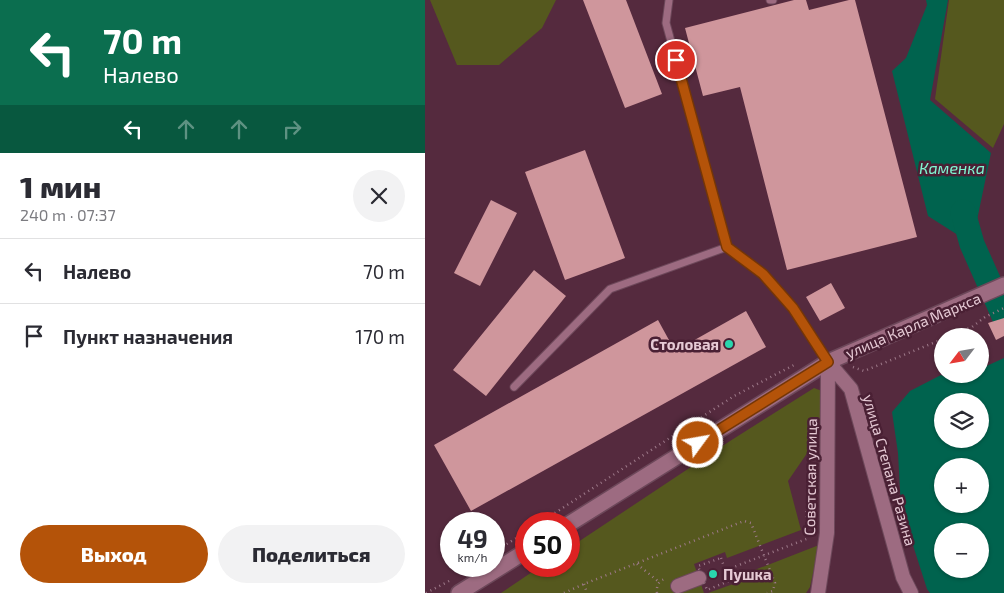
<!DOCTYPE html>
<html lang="ru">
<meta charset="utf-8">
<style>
:root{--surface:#fff;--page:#f2f2f3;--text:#2b2b33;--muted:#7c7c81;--line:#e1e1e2;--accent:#b45309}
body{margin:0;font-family:"Exo 2",sans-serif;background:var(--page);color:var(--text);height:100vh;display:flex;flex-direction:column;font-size:19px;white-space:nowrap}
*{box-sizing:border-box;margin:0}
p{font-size:16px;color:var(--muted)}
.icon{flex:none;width:28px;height:28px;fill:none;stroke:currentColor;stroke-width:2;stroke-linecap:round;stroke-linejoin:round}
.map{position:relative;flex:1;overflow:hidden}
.details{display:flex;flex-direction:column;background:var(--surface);width:425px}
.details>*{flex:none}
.guide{background:#0b6e4f;color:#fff;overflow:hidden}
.needle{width:32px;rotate:239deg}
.tools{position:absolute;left:509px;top:328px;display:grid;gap:10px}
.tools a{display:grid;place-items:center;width:55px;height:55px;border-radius:50%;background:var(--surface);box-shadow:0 1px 4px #0004;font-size:25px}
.speed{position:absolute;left:15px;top:512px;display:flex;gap:10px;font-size:25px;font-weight:700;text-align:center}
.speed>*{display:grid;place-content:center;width:65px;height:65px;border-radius:50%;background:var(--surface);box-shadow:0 1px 4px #0004;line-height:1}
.speed small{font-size:12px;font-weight:400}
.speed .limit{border:8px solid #d22;background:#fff;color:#111}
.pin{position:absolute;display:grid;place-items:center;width:42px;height:42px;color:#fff;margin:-21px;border:2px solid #fff;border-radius:50%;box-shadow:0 1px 5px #0007}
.me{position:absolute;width:55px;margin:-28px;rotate:58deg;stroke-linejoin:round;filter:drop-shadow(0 0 4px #0008)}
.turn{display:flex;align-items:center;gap:18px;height:105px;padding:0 20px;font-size:22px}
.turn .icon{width:65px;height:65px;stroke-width:2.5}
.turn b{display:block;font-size:35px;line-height:42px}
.lanes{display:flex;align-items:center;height:48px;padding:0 20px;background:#0003;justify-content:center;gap:25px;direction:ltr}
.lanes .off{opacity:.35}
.round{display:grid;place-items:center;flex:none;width:52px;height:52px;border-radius:26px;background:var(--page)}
.overview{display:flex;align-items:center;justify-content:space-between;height:85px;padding:0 20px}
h1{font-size:30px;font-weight:800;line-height:38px}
.cta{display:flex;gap:10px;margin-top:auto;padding:10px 20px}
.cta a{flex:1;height:58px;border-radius:30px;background:var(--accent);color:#fff;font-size:20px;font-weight:800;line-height:58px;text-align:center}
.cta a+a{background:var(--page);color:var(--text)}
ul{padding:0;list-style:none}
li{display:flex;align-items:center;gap:15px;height:65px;padding:0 20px;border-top:1px solid var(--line)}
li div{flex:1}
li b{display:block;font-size:19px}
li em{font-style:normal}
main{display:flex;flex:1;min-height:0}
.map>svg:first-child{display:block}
.green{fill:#55581e}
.water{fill:#00634e;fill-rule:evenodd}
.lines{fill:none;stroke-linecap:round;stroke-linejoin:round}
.river{stroke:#00634e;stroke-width:25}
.building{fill:#cf969c}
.lane-casing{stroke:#6d485a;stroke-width:9}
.street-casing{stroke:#6d485a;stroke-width:16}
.secondary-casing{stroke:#6d485a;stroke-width:18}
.path{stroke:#9e7a8a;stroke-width:2.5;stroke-dasharray:1 4;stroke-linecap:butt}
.lane{stroke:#9d6b81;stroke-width:7}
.street{stroke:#9d6b81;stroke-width:14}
.secondary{stroke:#9d6b81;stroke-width:15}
.route-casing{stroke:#753606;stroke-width:12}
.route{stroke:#b45309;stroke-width:9}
.poi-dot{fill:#29d5ad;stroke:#4a2034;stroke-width:2}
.labels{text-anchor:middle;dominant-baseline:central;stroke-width:5;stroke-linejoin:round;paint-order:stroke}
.street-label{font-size:15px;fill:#e6cad5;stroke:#4a2034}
.poi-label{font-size:15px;font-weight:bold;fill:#e6cad5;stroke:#4a2034;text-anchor:end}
.water-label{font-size:16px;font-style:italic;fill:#81f5d2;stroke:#4a2034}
</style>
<main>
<section class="details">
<div class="guide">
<div class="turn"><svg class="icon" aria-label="left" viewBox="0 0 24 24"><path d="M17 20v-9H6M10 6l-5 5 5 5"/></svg><div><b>70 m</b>Налево</div></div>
<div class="lanes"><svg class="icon" aria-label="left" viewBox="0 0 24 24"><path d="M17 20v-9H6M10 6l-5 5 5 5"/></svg><svg class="icon off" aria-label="ahead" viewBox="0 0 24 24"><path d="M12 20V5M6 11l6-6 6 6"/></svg><svg class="icon off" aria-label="ahead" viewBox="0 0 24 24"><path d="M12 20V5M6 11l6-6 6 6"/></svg><svg class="icon off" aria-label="right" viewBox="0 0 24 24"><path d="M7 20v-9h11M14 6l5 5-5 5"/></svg></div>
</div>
<div class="overview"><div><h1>1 мин</h1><p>240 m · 07:37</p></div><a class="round"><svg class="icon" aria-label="close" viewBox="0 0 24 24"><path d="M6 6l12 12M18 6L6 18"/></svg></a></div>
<ul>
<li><svg class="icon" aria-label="left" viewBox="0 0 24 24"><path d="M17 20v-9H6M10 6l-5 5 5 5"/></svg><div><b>Налево</b></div><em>70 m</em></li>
<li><svg class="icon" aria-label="arrive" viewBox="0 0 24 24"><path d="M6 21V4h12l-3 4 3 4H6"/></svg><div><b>Пункт назначения</b></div><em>170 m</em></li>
</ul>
<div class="cta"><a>Выход</a><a>Поделиться</a></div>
</section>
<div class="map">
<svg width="579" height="593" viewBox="0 0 579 593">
<rect width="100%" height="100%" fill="#552a3e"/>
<!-- green -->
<path class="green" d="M 5,0 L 131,0 L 117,28 L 74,65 L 32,65 Z
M 524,0 L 579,0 L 579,124 L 568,148 L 510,99 Z
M 389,388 L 397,391 L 400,399 L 387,446 L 363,481 L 376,530 L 302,558 L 300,552 L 269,564 L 279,593 L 76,593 L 116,566 L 144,566 L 144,548 L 305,441 Z
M 394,545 L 385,587 L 381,593 L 283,593 L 311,583 L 309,578 Z"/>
<!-- water -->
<path class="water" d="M 501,0 L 523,0 L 505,100 L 566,153 L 547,244 L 503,216 L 467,71 L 481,58 L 502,5 Z
M 579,358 L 579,593 L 505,593 L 502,589 L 476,508 L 473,453 L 467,412 L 485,391 L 516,375 L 525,379 L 540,376 L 545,374 L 555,374 L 555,369 ZM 518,401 L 555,401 L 555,439 L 518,439 ZM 518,466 L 555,466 L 555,504 L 518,504 ZM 518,531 L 555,531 L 555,569 L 518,569 Z"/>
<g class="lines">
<!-- river -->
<path class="river" d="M 538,212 L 547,244 L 579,316"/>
</g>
<!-- building -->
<path class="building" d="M 158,0 L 201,0 L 237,94 L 200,108 Z
M 369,0 L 381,0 L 384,10 L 424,0 L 430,0 L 492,237 L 362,270 L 315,87 L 278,96 L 260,28 Z
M 160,150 L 200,258 L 140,280 L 100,172 Z
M 66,200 L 92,213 L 55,286 L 29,273 Z
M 109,270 L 141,296 L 61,396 L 28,370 Z
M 406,283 L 420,308 L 395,321 L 381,297 Z
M 321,311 L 341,347 L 46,511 L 9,445 L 233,320 L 250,351 Z
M 579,318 L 579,336 L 571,340 L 563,323 Z"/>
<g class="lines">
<!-- lane casing -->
<g class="lane-casing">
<path id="lane" d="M 244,0 L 241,23 L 302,247 L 339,274 L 368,308 L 403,362
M 345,0 L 348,0
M 89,387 L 185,289 L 302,247"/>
</g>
<!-- street casing -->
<g class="street-casing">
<path id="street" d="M 403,362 L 426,389 L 478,577 L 486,593
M 253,586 L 274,578
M 393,593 L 402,533 L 403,362"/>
</g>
<!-- secondary casing -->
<g class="secondary-casing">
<path id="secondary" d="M 144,524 L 403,362 L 579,285
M 34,593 L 101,551"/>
</g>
<!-- path -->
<path class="path" d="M 524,336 L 547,327 L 560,317 L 579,308
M 428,367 L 439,371 L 518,339
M 113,524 L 309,396 L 369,365
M 69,552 L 101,532
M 296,558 L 304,581 L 282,590 L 273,566 Z
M 212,564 L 234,582
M 301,570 L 384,538 L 381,514 L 388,482
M 159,584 L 162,593
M 1,593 L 26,580
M 139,593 L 159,584 L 319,521 L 326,523 L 350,583 L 348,591 L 342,593
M 232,593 C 231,586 234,579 242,579"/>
<!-- lane -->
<use href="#lane" class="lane"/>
<!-- street -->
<use href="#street" class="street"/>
<!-- secondary -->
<use href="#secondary" class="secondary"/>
</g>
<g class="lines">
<!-- route casing -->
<g class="route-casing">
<path id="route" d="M 251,60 L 302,247 L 338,274 L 368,308 L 403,362 L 273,443"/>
</g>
<!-- route -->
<use href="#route" class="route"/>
</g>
<!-- markers -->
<g class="poi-dot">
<circle cx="304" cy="344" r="5"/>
<circle cx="288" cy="574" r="5"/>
</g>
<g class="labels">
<!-- street labels -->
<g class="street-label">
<text transform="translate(488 325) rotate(-23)">улица Карла Маркса</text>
<text transform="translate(465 470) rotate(74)">улица Степана Разина</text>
<text transform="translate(385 477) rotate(-89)">Советская улица</text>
</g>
<!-- poi labels -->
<g class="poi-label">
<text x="294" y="344">Столовая</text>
<text x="298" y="574" text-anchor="start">Пушка</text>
</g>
<!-- water labels -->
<g class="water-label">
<text x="527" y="167">Каменка</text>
</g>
</g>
</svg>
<div class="tools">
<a><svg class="needle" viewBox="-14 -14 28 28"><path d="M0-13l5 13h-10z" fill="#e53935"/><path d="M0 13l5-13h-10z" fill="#7c7c81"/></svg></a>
<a><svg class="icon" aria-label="layers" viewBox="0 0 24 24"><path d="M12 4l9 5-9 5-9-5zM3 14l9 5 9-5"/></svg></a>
<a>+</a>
<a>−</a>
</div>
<div class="speed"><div>49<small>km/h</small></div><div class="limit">50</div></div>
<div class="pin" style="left:251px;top:60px;background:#d93025"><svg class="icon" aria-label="arrive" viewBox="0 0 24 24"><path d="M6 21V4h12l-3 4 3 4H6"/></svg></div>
<svg class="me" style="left:273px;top:443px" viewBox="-20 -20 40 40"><circle r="17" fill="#b45309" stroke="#fff" stroke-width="3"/><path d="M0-11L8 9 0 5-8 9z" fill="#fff"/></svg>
</div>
</main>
